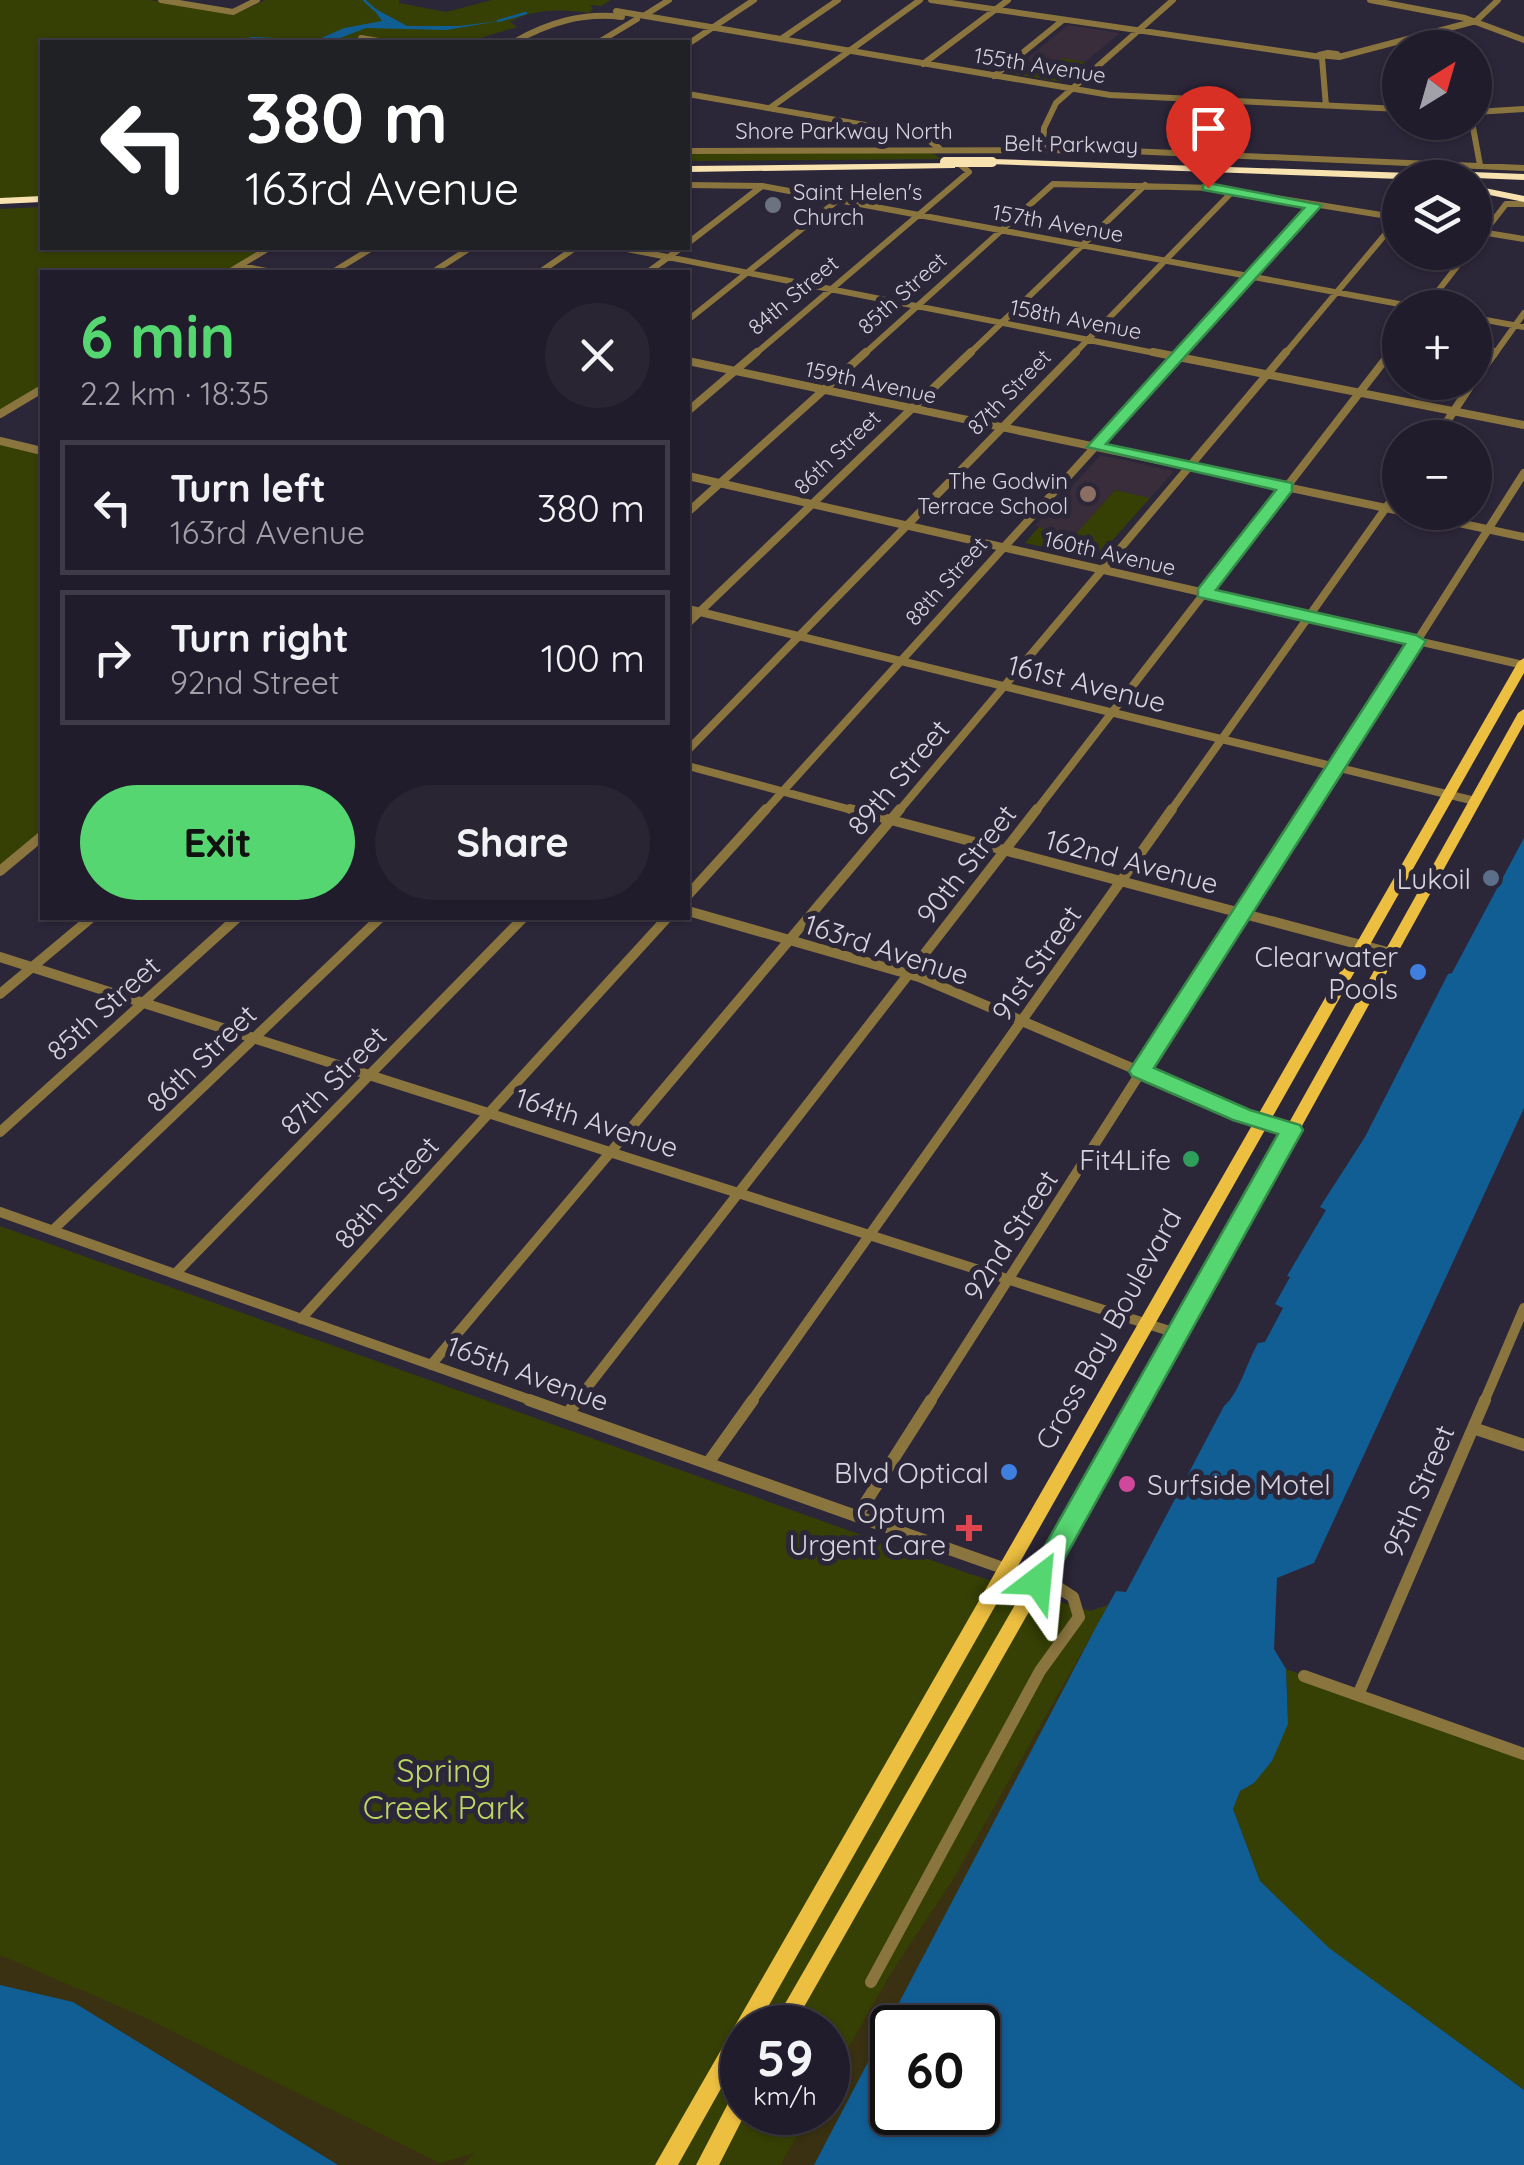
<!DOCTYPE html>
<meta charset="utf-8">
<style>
:root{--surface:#211c2b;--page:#292533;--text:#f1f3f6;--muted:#a2a1a9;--line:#3e3a47;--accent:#55d671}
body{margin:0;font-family:Quicksand,sans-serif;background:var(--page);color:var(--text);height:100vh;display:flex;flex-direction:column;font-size:38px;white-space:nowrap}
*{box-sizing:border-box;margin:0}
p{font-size:32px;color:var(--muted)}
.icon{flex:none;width:55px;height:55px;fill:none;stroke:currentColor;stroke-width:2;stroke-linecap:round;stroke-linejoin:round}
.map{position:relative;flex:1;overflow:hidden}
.panel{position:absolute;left:40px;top:270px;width:650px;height:650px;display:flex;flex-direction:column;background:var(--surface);border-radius:0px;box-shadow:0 2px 8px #0004,0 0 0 2px var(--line)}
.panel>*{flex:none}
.banner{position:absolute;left:40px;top:40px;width:650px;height:210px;border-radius:0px;box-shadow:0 2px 8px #0004,0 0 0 2px var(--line);background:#202124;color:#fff;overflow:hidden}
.needle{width:65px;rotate:37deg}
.fabs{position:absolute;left:1382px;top:30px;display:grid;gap:20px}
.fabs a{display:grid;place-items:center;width:110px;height:110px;border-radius:50%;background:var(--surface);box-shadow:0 2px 8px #0004,0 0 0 2px var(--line);font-size:50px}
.speed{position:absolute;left:720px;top:2005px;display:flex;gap:20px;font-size:50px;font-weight:700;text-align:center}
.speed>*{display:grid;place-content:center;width:130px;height:130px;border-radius:50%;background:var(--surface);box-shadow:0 2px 8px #0004,0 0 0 2px var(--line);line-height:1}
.speed small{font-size:25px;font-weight:400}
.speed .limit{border:5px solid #111;border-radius:15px;background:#fff;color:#111}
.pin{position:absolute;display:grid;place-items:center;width:85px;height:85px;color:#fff;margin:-102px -42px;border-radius:50% 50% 50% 0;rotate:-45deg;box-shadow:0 0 10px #0007}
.pin .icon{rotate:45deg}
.me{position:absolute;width:110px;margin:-55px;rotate:29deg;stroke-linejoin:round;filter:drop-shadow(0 0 8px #0008)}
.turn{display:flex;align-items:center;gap:35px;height:210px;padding:0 40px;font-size:45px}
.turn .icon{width:130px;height:130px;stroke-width:2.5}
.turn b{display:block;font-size:70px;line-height:85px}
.round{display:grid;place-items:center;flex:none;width:105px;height:105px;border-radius:52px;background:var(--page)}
.overview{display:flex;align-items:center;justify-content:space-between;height:170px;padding:0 40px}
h1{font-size:60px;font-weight:700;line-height:75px;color:var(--accent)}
.primary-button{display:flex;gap:20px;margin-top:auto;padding:20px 40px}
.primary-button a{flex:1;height:115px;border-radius:60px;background:var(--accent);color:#111;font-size:40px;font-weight:700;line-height:115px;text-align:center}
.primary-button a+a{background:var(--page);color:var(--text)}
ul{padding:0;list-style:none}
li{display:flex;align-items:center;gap:30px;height:135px;margin:0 20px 15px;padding:0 20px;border:5px solid var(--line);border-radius:0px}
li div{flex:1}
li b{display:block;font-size:38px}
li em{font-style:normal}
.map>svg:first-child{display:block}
.education{fill:#392c3b}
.green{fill:#364004;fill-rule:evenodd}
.sand{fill:#393111}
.water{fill:#115e95;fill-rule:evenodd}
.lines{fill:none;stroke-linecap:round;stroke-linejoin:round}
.stream{stroke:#115e95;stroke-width:2.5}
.minor-far3{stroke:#8b753f;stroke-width:6}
.minor-far2{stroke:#8b753f;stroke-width:8}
.minor-far1{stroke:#8b753f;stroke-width:10}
.minor{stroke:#8b753f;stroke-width:12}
.primary{fill:#edbf41;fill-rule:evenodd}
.motorway{fill:#f8e3b0;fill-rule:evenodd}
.motorway-bridge{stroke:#f8e3b0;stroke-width:10}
.route{fill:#55d671;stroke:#378b49;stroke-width:2.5}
.worship-dot{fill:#6b7280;stroke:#2c2639;stroke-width:4}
.education-dot{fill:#8d6e63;stroke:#2c2639;stroke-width:4}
.service-dot{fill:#5c6f8a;stroke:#2c2639;stroke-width:4}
.shop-dot{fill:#3f7fe0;stroke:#2c2639;stroke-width:4}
.leisure-dot{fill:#2e9e5b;stroke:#2c2639;stroke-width:4}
.hotel-dot{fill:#d1479c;stroke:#2c2639;stroke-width:4}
.health-dot{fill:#e0444e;stroke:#2c2639;stroke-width:4}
.labels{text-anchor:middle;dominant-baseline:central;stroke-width:10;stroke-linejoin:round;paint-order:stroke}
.far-street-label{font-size:22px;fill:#d7d4e0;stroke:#2c2639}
.far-poi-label{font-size:22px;fill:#d7d4e0;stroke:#2c2639;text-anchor:start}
.street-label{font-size:28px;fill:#d7d4e0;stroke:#2c2639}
.poi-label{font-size:28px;fill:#d7d4e0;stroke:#2c2639;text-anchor:end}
.near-park-label{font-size:32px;fill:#bed663;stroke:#2c2639}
</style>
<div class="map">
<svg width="1524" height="2165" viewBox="0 0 1524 2165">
<rect width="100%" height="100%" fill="#2c2639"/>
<!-- education -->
<path class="education" d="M 1068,25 L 1120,33 L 1085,62 L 1062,58 L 1052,66 L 1024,61 Z
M 1101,455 L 1174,471 L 1150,498 L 1115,490 L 1075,535 L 1035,526 Z"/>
<!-- green -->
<path class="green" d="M 0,0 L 150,0 L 235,14 L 265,0 L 399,0 L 399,3 L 446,12 L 492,0 L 611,0 L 601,6 L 590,5 L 593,9 L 589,13 C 563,9 534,8 510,22 L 517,27 L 467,42 L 399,42 L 362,36 L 351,42 L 42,42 L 42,197 L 0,199 Z
M 1062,58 L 1085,62 L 1061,82 L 1008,73 L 1020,63 L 1049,68 Z
M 930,151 L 941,159 L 688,161 L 688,153 Z
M 42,207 L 42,248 L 269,248 L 229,272 L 42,272 L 42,389 L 0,414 L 0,209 Z
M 0,441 L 42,451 L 42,836 L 0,871 Z
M 1115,490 L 1150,498 L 1096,559 L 1025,543 L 1039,527 L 1075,535 Z
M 0,1226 L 970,1574 L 1090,1611 L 1108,1605 L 814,2165 L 338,2165 L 73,2002 L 0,1985 ZM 742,2028 L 828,2028 L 828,2112 L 742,2112 Z
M 1286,1669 L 1524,1754 L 1524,2090 L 1329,1949 L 1260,1881 L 1233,1809 L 1240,1791 L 1254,1783 L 1288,1724 Z"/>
<!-- sand -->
<path class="sand" d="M 1095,1629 L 814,2165 L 780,2165 L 811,2113 L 828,2112 L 828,2083 L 891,1973 L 952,1881 Z
M 0,1955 L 137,2014 L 440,2163 L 475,2153 L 462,2165 L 338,2165 L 73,2002 L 0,1985 Z"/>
<!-- water -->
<path class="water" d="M 372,7 L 407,26 L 459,26 L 500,21 L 446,30 L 366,28 L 330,42 L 229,42 L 252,37 L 317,40 L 344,28 L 382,21 Z
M 1524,838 L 1524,1108 L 1314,1563 L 1277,1578 L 1274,1649 L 1286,1669 L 1288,1724 L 1272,1761 L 1254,1783 L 1240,1791 L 1233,1809 L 1260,1881 L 1329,1948 L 1524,2090 L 1524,2165 L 814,2165 L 1095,1629 L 1116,1591 L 1126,1592 L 1224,1406 C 1239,1394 1247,1362 1258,1343 L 1265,1342 L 1283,1308 L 1275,1304 L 1290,1277 L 1287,1276 L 1326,1210 L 1320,1207 L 1365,1137 L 1448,974 L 1452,973 ZM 892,2028 L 978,2028 L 978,2112 L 892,2112 Z
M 0,1985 L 73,2002 L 338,2165 L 0,2165 Z"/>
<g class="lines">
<!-- stream -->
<path class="stream" d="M 364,0 L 375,10
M 498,21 L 526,13"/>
<!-- minor-far3 -->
<path class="minor-far3" d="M 161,0 L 233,12 L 257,0
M 931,0 L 1321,57
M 1370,0 L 1465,18 L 1524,40
M 616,11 L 1110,95 L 1400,109
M 645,15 L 669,0
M 361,38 L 385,42
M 781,39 L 838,0
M 514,42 C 548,23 582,12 622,17
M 599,42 L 637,19
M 688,44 L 754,0
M 1328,53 L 1337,54 L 1339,57 L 1319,55 Z
M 1339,57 L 1476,21 L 1498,0
M 1322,58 L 1326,106
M 923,64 L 1008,0
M 994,76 L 1063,20
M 688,94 L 922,135 L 939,148
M 770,108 L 920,0
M 1475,112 L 1524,109
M 1472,122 L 1480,165
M 1043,149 L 1044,128 L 1056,103 L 1173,0
M 688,151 L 1106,150 L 1524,168
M 1185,154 L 1188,101
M 688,185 L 762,186 L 1421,308
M 1475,231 L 1524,239
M 688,243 L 762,186
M 1475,244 L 1506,204 L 1524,204
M 622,248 L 1165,355
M 241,266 L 272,272
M 229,272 L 269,248
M 333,272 L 372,248
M 433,272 L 470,248
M 540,272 L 575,248
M 648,272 L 681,248
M 1425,308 L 1468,252
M 1475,318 L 1524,327
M 688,320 L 838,200
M 754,355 L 969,172 L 956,161
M 863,355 L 1053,184 L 1215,188 L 1400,218
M 968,355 L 1145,185
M 1073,355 L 1233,191
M 1178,355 L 1314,205
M 1284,355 L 1399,218
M 1389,355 L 1400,341
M 1494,355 L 1524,313"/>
<!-- minor-far2 -->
<path class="minor-far2" d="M 1153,352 L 1524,425
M 688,361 L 1400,511
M 1475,380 L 1495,352
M 688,411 L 757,352
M 0,414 L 42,389
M 1436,438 L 1473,382
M 0,441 L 42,451
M 688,476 L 1524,665
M 688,512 L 866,352
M 1408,512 L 1524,537
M 688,609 L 1475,801
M 688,623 L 971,352
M 688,750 L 1076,352
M 688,766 L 859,812
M 764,812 L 1181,352
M 898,812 L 1286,352
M 1035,812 L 1391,352
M 1170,812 L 1400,488
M 1308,812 L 1524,473"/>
<!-- minor-far1 -->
<path class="minor-far1" d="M 850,809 L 1391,953
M 0,871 L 42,836
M 688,895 L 766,809
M 688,911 L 919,977 L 1242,1115 L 1291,1130
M 0,957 L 1179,1334
M 0,994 L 91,918
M 0,1132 L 237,918
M 0,1212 L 536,1402
M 53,1230 L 380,918
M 175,1274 L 523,918
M 301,1319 L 667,918
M 431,1365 L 900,809
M 576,1402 L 1037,809
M 751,1402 L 1172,809
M 930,1402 L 1309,809
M 1484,1402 L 1524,1308"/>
<!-- minor -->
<path class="minor" d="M 529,1400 L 1059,1588 L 1073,1597 L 1079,1617 L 1040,1671 L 871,1982
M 568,1413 L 578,1400
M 1473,1428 L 1524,1445
M 708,1463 L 753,1400
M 857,1516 L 931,1400
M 1304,1676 L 1524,1754
M 1358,1695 L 1485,1400"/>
<!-- primary -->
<path class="primary" d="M 1524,658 L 1524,673 L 756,2028 L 742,2028 L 742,2051 L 678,2165 L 655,2165 L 1518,662 Z
M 1524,709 L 1524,724 L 1187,1334 L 792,2028 L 771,2028 L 1171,1334 L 1518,713 Z
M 742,2089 L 742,2112 L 746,2112 L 719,2165 L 696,2165 L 734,2092 Z"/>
<!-- motorway -->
<path class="motorway" d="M 992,159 L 1440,174 L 1445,171 L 1524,174 L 1524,180 L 1475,178 L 1400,179 L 988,164 L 987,162 Z
M 951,163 L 955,164 L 955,168 L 688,172 L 688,166 Z
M 1475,186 L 1524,196 L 1524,202 L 1475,192 Z
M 42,196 L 42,202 L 0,204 L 0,198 Z"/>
<!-- motorway-bridge -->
<path class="motorway-bridge" d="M 945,162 L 992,162"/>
</g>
<!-- route -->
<path class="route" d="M 1208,183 L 1322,205 L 1106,444 L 1292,483 L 1292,491 L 1216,590 L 1416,635 L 1426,641 L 1154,1068 L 1250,1110 L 1300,1125 L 1303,1130 L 1048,1588 L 1038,1591 L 1029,1588 L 1025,1581 L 1278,1134 L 1233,1120 L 1132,1076 L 1129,1071 L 1405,644 L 1198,597 L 1198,589 L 1276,490 L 1087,447 L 1304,208 L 1203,190 L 1203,185 Z"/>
<!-- markers -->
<circle class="worship-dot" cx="773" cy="205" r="10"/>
<circle class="education-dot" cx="1088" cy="494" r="10"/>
<circle class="service-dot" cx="1491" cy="878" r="10"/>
<g class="shop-dot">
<circle cx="1418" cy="972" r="10"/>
<circle cx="1009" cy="1472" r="10"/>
</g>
<circle class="leisure-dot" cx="1191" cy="1159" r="10"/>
<circle class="hotel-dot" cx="1127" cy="1484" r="10"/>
<path class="health-dot" d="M964 1513h10v10h10v10h-10v10h-10v-10h-10v-10h10z"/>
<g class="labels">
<!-- far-street labels -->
<g class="far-street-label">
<text transform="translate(1040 65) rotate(9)">155th Avenue</text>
<text x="844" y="131">Shore Parkway North</text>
<text transform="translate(1071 144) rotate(1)">Belt Parkway</text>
<text transform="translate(1058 223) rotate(10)">157th Avenue</text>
<text transform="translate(902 293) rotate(-42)">85th Street</text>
<text transform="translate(793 295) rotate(-40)">84th Street</text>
<text transform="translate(1076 319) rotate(11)">158th Avenue</text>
<text transform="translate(871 382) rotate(12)">159th Avenue</text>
<text transform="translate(1009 392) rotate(-46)">87th Street</text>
<text transform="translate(837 452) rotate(-44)">86th Street</text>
<text transform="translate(1110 553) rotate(13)">160th Avenue</text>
<text transform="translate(946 581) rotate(-48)">88th Street</text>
</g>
<!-- far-poi labels -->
<g class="far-poi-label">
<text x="793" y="192">Saint Helen's<tspan x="793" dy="25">Church</tspan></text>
<text x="1068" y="481" text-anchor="end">The Godwin<tspan x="1068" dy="25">Terrace School</tspan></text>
</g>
<!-- street labels -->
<g class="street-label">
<text transform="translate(1087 683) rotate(14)">161st Avenue</text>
<text transform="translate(898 777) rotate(-50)">89th Street</text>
<text transform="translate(1132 861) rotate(15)">162nd Avenue</text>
<text transform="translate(966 864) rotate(-52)">90th Street</text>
<text transform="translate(887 949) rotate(18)">163rd Avenue</text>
<text transform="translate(1036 963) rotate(-55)">91st Street</text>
<text transform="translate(103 1008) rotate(-42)">85th Street</text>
<text transform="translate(201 1058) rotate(-44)">86th Street</text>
<text transform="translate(333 1080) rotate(-46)">87th Street</text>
<text transform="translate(597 1122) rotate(18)">164th Avenue</text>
<text transform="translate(386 1192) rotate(-48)">88th Street</text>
<text transform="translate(1010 1235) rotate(-57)">92nd Street</text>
<text transform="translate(1108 1329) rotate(-61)">Cross Bay Boulevard</text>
<text transform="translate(528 1373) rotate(20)">165th Avenue</text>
<text transform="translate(1418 1491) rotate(-67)">95th Street</text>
</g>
<!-- poi labels -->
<g class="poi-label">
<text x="1471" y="878">Lukoil</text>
<text x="1398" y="956">Clearwater<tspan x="1398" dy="32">Pools</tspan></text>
<text x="1171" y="1159">Fit4Life</text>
<text x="989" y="1472">Blvd Optical</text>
<text x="1147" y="1484" text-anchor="start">Surfside Motel</text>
<text x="946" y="1512">Optum<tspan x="946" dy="32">Urgent Care</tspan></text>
</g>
<!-- near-park labels -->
<g class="near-park-label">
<text x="444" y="1770">Spring<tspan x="444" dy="37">Creek Park</tspan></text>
</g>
</g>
</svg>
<div class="fabs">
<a><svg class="needle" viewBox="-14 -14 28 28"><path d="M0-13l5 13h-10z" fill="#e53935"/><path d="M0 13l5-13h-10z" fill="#a2a1a9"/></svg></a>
<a><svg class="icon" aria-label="layers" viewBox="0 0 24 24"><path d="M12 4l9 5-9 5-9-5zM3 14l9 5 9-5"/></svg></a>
<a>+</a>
<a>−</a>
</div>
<div class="speed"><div>59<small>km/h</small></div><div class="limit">60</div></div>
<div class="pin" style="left:1208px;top:188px;background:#d93025"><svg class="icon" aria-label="arrive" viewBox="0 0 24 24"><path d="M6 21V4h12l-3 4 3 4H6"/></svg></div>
<svg class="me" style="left:1038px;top:1581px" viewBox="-20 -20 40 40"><path d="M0-17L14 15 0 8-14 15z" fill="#55d671" stroke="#fff" stroke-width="4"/></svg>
<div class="banner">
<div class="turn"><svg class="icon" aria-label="left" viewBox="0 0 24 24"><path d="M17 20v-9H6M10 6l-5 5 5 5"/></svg><div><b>380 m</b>163rd Avenue</div></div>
</div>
<section class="panel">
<div class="overview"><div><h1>6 min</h1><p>2.2 km · 18:35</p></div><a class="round"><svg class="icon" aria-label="close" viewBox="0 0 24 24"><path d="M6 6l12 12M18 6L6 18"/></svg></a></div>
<ul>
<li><svg class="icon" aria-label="left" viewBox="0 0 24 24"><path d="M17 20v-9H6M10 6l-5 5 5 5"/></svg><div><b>Turn left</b><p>163rd Avenue</p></div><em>380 m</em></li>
<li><svg class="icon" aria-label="right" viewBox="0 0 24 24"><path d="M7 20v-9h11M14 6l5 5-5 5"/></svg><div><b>Turn right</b><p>92nd Street</p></div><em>100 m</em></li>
</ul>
<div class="primary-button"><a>Exit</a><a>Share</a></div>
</section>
</div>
